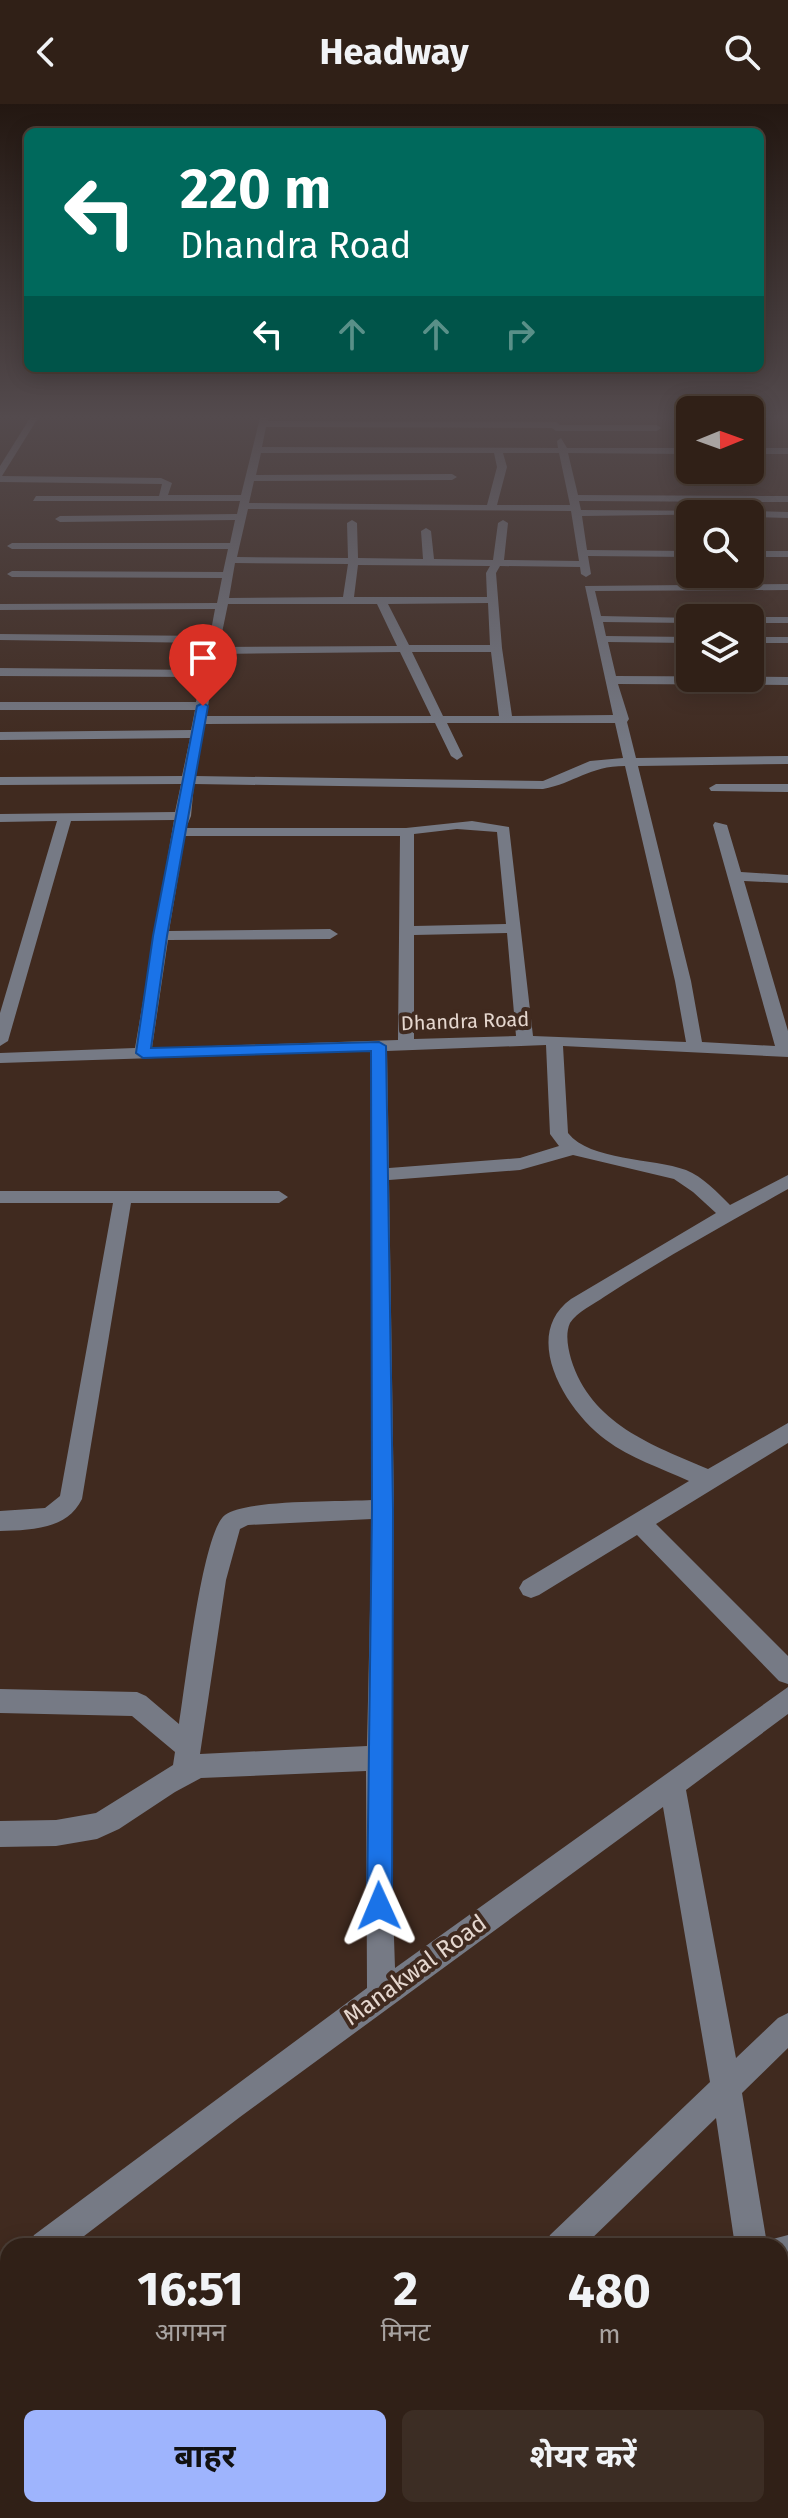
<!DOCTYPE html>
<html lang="hi">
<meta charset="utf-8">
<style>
:root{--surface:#302017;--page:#3c2d24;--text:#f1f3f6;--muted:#a8a3a1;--line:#4b3e36;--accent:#9eb4fd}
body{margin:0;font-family:"Fira Sans","Noto Sans Devanagari",sans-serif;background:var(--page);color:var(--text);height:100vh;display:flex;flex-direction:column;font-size:30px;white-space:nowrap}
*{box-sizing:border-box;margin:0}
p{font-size:26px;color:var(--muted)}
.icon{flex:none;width:44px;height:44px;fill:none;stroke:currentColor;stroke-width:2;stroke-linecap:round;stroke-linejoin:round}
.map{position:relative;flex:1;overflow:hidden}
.sheet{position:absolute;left:0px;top:2134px;width:788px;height:280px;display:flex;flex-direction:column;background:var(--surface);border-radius:24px 24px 0 0;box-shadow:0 4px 20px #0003,0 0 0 2px var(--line)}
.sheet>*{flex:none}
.top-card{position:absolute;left:24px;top:24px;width:740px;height:244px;border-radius:12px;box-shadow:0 4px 20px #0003,0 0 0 2px var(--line);background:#00695c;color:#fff;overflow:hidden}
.needle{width:52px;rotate:89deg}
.buttons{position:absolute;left:676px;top:292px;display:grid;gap:16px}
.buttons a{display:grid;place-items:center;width:88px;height:88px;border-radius:12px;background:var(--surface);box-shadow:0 4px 20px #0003,0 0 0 2px var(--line);font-size:40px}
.pin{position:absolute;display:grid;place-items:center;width:68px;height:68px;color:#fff;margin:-82px -34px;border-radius:50% 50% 50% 0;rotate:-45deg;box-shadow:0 0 8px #0007}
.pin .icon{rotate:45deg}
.me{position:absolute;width:88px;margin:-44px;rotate:359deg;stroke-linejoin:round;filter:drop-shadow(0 0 6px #0008)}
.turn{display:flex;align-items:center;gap:28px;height:168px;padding:0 24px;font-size:36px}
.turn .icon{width:104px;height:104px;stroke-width:2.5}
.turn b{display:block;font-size:56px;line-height:68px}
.lanes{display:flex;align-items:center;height:76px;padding:0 24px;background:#0003;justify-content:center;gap:40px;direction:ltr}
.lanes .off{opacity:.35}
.eta{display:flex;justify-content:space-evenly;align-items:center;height:136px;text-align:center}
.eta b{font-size:48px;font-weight:700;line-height:56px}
.primary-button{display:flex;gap:16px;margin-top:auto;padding:16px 24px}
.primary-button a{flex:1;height:92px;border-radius:12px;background:var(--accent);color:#111;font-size:32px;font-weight:700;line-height:92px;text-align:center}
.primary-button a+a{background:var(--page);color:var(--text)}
header{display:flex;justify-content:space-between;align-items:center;height:104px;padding:0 24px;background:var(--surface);font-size:36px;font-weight:700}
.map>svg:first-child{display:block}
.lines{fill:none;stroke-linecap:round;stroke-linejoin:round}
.minor{fill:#767a85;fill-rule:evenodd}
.route{fill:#1a73e8;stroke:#114b97;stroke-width:2}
.labels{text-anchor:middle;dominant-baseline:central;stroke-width:8;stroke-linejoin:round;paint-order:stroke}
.street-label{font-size:20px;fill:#e5d7cf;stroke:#402a1f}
.near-street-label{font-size:24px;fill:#e5d7cf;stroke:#402a1f}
</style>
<header><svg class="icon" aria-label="back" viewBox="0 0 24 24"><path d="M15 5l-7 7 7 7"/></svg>Headway<svg class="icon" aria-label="search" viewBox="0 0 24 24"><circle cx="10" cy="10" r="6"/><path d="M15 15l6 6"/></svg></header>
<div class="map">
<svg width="788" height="2414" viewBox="0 0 788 2414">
<rect width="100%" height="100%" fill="#402a1f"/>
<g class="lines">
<!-- minor -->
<path class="minor" d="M 30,314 L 38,314 L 2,372 L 161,374 L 172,379 L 168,391 L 241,391 L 260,314 L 268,314 L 268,317 L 556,318 L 560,321 L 657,321 L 661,324 L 657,327 L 556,327 L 552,324 L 266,323 L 262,343 L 558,344 L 557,337 L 561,334 L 567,344 L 690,344 L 690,350 L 568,349 L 578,391 L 788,392 L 788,398 L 579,397 L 581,406 L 729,407 L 734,410 L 582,412 L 587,446 L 690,447 L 690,453 L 588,452 L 591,470 L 586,473 L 581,470 L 580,463 L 500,462 L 496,469 L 502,544 L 512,612 L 613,611 L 585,482 L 788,480 L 788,486 L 595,487 L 601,512 L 694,514 L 690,514 L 690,519 L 603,518 L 606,532 L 690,533 L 690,539 L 608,538 L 616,572 L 788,573 L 788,581 L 618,580 L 629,615 L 627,618 L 636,654 L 788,652 L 788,660 L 638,662 L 691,877 L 702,938 L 775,942 L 713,721 L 715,718 L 727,721 L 741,768 L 788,771 L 788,779 L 744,777 L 788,927 L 788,953 L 563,942 L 568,1029 C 590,1057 653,1054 686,1066 C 703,1073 717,1088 730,1101 L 788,1071 L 788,1085 C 726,1120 664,1154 604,1193 C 594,1200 577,1208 570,1219 C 565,1230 568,1244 571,1255 C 591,1320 652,1341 708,1365 L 788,1319 L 788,1339 L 656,1420 L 788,1552 L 788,1580 L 779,1577 L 637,1431 L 539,1491 L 531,1494 L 523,1491 L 519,1484 L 523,1477 L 689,1377 C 661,1364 630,1354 606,1336 C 566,1307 520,1232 571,1195 L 716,1109 L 693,1088 L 674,1075 L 573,1051 L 520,1066 L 389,1076 L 394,1405 L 391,1744 L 395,1864 L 788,1583 L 788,1610 L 686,1686 L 736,1954 L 778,1914 L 788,1909 L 788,1944 L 742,1989 L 767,2140 L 769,2136 L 788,2131 L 788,2163 L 780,2163 L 780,2142 L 735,2142 L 716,2014 L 584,2142 L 545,2142 L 550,2131 L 710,1978 L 663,1703 L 240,2013 L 71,2142 L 29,2142 L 34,2131 L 367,1884 L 366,1667 L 201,1674 L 175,1688 L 119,1725 L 97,1735 L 56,1742 L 0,1743 L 0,1717 L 56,1716 L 96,1709 L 173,1661 L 175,1648 L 132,1612 L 0,1609 L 0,1585 L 137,1588 L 146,1592 L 179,1620 C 185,1585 202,1428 225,1411 C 246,1395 342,1398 372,1396 L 371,947 L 0,959 L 0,949 L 135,944 L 174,716 L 71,717 L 8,937 L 0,942 L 0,909 L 57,717 L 0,718 L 0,710 L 175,708 L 181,680 L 0,681 L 0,673 L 182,672 L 190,634 L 0,636 L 0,628 L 191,626 L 195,606 L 0,606 L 0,598 L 196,598 L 201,573 L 0,572 L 0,564 L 203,566 L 208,539 L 0,536 L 0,530 L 210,532 L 215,505 L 0,506 L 0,500 L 217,499 L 222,474 L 12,473 L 7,470 L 12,467 L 223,468 L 228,445 L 12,445 L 7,442 L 12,439 L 230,439 L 235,416 L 60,418 L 55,415 L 60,412 L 237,410 L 240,397 L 33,397 L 36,392 L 159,392 L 162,380 L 0,378 L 0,362 ZM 261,349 L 494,349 L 497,363 L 487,401 L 249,399 L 254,377 L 452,376 L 457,373 L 452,370 L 256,371 ZM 503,349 L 559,349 L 570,401 L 497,401 L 507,363 ZM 248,405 L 571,407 L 579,457 L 504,456 L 508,419 L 503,416 L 498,419 L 493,456 L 434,455 L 431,427 L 426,424 L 421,427 L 423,455 L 358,454 L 357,419 L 352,416 L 347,419 L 348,454 L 237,453 ZM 235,459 L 348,460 L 343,493 L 229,494 ZM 358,461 L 490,462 L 486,469 L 487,493 L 354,493 ZM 488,499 L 490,541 L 409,541 L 388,500 ZM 228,500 L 377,500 L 397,542 L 219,543 ZM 400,548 L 431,612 L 206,612 L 218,550 ZM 412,548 L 491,548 L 499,612 L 443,612 ZM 435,619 L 451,652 L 457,656 L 463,652 L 447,619 L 615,619 L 623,654 L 590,657 L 543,677 L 195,672 L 205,620 ZM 625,662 L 675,877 L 686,938 L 533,932 L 509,723 L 472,717 L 406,724 L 186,724 L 191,712 L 194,680 L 543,685 C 575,679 589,662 625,662 ZM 457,725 L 497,728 L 506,820 L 414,822 L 414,730 ZM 185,732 L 400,732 L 398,936 L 152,944 L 168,836 L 330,835 L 338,830 L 330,825 L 169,827 ZM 507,829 L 516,932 L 414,935 L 414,831 ZM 546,941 L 550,1030 L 559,1042 L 520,1054 L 389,1064 L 387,947 ZM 372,1415 L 367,1642 L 200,1650 L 226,1476 L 240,1425 L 248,1421 Z
M 750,344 L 788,344 L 788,350 L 750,350 Z
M 750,407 L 788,408 L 788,414 L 750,413 L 750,410 L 745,410 Z
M 750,447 L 788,447 L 788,453 L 750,453 Z
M 750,513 L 788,513 L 788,519 L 750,519 L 750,514 L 746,514 Z
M 750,533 L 788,533 L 788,539 L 750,539 Z
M 716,680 L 788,680 L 788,688 L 711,687 L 709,684 Z
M 0,1087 L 279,1087 L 288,1093 L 279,1099 L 131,1099 L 82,1395 C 67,1426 30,1426 0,1427 L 0,1407 L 45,1404 L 60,1392 L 113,1099 L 0,1099 Z
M 8,2155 L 8,2190 L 0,2193 L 0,2158 Z
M 780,2314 L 788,2317 L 788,2401 L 780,2397 Z
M 255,2406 L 296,2406 L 292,2414 L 251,2414 Z
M 411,2406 L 447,2406 L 447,2414 L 411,2414 Z"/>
</g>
<!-- sky -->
<linearGradient id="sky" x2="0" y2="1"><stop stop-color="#231711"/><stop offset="0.48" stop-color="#534a4d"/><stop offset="1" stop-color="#534a4d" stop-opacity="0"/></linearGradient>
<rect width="788" height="652" fill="url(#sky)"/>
<!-- route -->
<path class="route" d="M 203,599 L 208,602 L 167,832 L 151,944 L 379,938 L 386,942 L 393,1405 L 392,1802 L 388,1811 L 379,1815 L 370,1811 L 367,1802 L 372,1405 L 371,947 L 143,954 L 136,949 L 153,832 L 197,602 Z"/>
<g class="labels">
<!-- street labels -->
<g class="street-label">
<text transform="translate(465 917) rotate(-2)">Dhandra Road</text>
</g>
<!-- near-street labels -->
<g class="near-street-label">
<text transform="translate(415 1866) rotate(-36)">Manakwal Road</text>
</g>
</g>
</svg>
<div class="buttons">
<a><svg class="needle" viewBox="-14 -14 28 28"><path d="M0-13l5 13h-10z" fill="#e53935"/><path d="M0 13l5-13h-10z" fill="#a8a3a1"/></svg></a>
<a><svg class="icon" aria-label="search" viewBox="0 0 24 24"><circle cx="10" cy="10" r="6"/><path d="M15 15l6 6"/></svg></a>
<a><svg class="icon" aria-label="layers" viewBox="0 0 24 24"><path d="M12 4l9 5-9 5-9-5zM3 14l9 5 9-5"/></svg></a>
</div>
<div class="pin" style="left:203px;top:602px;background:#d93025"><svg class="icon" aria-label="arrive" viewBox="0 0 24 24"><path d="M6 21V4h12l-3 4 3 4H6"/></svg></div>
<svg class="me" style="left:379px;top:1802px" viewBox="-20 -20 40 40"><path d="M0-17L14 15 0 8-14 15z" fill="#1a73e8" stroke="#fff" stroke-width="4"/></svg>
<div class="top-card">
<div class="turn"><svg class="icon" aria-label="left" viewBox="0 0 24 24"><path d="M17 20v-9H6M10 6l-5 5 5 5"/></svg><div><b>220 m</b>Dhandra Road</div></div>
<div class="lanes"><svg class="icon" aria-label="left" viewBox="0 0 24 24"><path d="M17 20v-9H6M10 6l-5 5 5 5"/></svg><svg class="icon off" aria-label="ahead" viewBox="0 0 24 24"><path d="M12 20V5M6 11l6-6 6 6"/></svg><svg class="icon off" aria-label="ahead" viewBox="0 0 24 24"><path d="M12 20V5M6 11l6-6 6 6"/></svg><svg class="icon off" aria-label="right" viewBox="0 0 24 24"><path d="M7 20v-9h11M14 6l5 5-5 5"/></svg></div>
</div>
<section class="sheet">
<div class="eta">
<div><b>16:51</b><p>आगमन</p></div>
<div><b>2</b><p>मिनट</p></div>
<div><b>480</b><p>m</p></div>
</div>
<div class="primary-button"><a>बाहर</a><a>शेयर करें</a></div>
</section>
</div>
